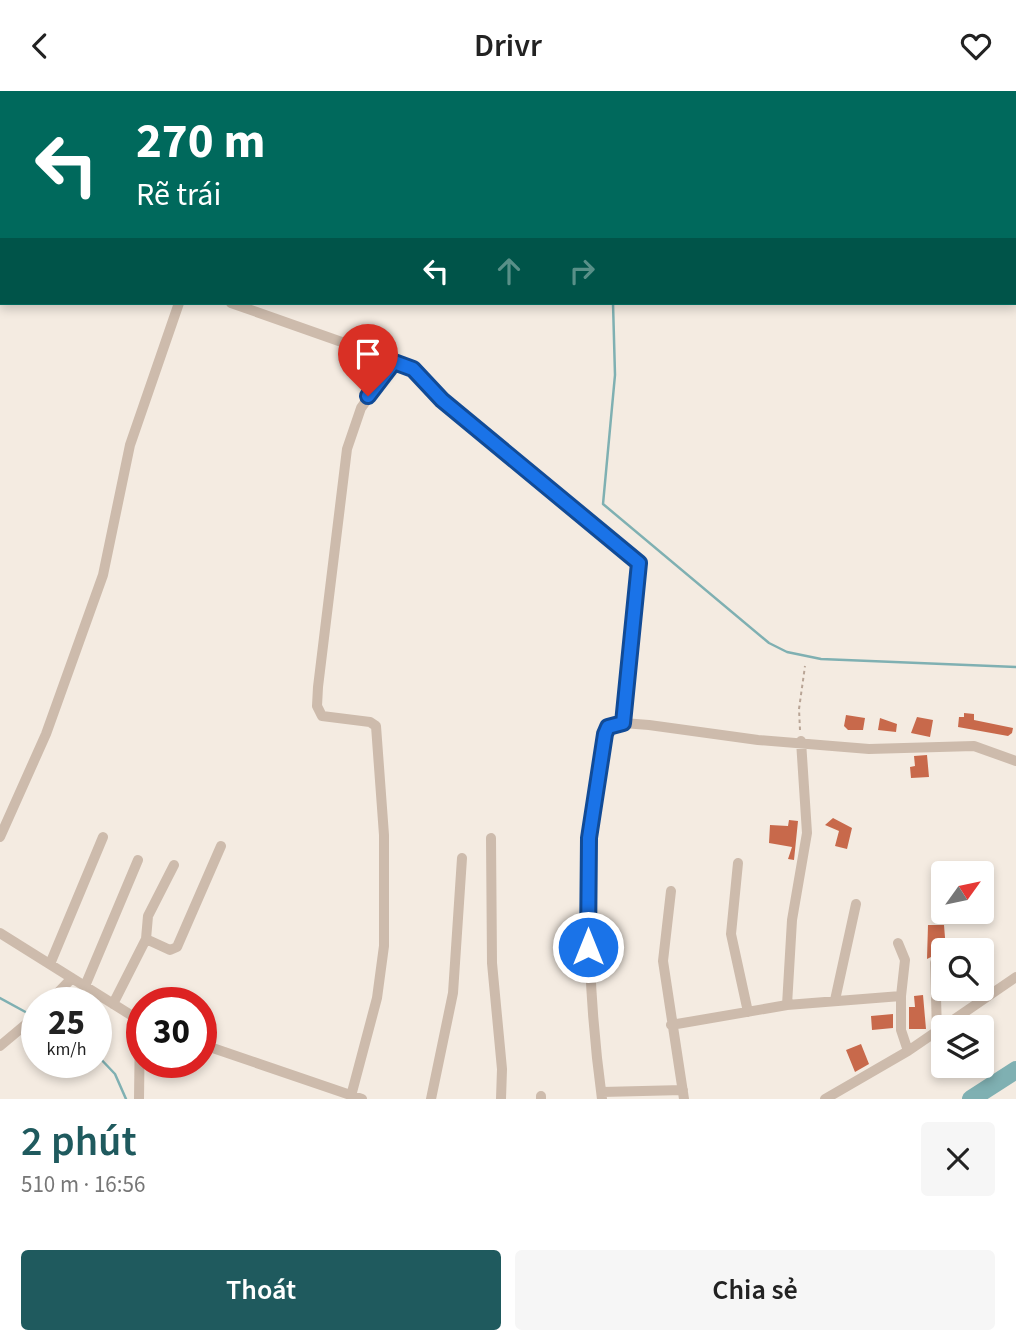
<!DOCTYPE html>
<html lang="vi">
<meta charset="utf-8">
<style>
:root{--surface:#fff;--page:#f6f6f6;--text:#222;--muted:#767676;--accent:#1f5a5e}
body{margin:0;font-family:"Source Sans 3",sans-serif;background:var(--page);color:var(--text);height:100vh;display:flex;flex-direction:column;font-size:26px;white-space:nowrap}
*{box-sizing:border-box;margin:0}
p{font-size:23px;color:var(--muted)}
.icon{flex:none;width:38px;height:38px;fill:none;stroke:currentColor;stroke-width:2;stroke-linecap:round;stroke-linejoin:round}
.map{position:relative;height:1008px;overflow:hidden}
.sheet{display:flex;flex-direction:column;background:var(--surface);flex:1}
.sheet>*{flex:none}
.guide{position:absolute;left:0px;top:0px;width:1017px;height:214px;box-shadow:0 4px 10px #0003;background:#00695c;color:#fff;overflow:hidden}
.needle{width:46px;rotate:57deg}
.tools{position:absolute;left:931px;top:770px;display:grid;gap:14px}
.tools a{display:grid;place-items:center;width:63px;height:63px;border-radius:7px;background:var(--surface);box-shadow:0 4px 10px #0003;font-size:35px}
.speed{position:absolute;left:21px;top:896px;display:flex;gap:14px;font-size:35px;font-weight:700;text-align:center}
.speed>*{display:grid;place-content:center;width:91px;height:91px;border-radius:50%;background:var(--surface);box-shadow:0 4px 10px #0003;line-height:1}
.speed small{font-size:18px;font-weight:400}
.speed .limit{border:10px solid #d22;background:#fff;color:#111}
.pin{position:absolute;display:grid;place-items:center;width:60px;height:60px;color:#fff;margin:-72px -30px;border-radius:50% 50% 50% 0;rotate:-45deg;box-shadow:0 0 7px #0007}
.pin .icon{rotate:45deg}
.me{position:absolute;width:77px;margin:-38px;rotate:0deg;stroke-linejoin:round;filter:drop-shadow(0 0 5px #0008)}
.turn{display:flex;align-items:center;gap:24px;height:147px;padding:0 21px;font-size:32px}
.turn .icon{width:91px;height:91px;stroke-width:2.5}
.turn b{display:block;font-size:49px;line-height:60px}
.lanes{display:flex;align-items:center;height:66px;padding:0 21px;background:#0003;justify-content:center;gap:35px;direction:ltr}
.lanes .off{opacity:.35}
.round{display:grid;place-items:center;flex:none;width:74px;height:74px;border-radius:7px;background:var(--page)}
.head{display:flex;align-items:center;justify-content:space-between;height:119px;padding:0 21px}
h1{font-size:42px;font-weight:600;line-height:52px;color:var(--accent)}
.primary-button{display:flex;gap:14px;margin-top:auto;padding:14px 21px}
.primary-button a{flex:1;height:80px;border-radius:7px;background:var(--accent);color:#fff;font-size:28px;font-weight:600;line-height:80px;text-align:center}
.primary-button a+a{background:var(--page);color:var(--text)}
header{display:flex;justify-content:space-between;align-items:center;height:91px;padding:0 21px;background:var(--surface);font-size:32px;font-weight:600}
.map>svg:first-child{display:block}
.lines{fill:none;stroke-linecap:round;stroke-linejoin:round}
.stream{stroke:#7fb0b2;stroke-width:2.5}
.river{stroke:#7fb0b2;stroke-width:18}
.building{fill:#c8694b}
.path{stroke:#b9a596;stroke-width:2;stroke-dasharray:3.5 3.5;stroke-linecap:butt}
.minor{stroke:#cdbbac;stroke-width:10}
.route-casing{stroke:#114b97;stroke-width:18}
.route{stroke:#1a73e8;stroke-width:12}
</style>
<header><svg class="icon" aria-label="back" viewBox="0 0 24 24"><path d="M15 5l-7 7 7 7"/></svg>Drivr<svg class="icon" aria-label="heart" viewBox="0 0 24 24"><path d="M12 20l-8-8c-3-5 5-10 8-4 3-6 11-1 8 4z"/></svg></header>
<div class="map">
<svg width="1016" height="1008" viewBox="0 0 1016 1008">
<rect width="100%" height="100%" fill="#f4ebe1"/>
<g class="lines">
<!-- stream -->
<path class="stream" d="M 562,2 L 563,0
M 613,212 L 615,284 L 603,413 L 769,552 L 787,561 L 821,568 L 1016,576
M 0,907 L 31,924
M 96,963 L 115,983 L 126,1008"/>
<!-- river -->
<path class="river" d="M 971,1008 L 1016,979"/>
</g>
<!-- building -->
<path class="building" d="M 964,622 L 974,623 L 974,629 L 1013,637 L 1012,642 L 1008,645 L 958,636 L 959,626 L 964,626 Z
M 846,624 L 865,627 L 863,639 L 848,639 L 844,635 Z
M 917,626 L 933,629 L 930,646 L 911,642 Z
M 880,627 L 897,633 L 896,641 L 878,639 Z
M 927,664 L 929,686 L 911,687 L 910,676 L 915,675 L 914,665 Z
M 833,727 L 852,737 L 847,758 L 835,755 L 839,740 L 825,734 Z
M 789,729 L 798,730 L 794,769 L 788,768 L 792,756 L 769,752 L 770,734 L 788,735 Z
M 928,834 L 944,834 L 946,859 L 943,859 L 943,868 L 935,864 L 927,868 Z
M 923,904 L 926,938 L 909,938 L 909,916 L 915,916 L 914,905 Z
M 893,923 L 893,937 L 872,939 L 871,925 Z
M 861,953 L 869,973 L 855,981 L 846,959 Z"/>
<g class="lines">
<!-- path -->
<path class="path" d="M 234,2 L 235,0
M 800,639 L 799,618 L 805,575"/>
<!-- minor -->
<path class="minor" d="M 0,117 L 2,118
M 231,212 L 407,274 L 442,309 L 636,469 L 640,476 L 635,500 L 623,632
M 0,746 L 46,643 L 103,484 L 130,354 L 179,212
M 491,747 L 492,872 L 502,978 L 501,1008
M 738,772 L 731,843 L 748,921
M 671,800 L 663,870 L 684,1008
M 0,842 L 142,931
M 146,848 L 170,859 L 177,856 L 221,755
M 898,852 L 905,869 L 901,905
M 935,872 L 937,940
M 50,873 L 103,746
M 85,895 L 138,769
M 835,909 L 856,813
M 48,912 L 72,887
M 113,913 L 146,848 L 148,825 L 174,774
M 787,914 L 792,829 L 807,742 L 801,650
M 671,934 L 787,914 L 901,905 L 901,939 L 908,960
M 201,953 L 362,1008
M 0,955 L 37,924
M 602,1001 L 683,999
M 351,1005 L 377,907 L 384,855 L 384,744 L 376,635 L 370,631 L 322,625 L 317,615 L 318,596 L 347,358 L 361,317 L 394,271
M 541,1005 L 541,1008
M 139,1008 L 140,931
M 431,1008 L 453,902 L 462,767
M 602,1008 C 592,935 588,863 589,790 C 589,739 590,684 608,636 L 623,632 L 649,634 L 758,649 L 869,658 L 974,655 L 1016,670
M 825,1008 L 908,960 L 1016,886"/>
</g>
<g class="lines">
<!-- route casing -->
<g class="route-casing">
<path id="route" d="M 368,305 L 394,271 L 413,278 L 442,309 L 639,472 L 623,632 L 608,636 L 605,643 L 589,747 L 588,856"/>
</g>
<!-- route -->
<use href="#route" class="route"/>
</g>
</svg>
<div class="tools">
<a><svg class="needle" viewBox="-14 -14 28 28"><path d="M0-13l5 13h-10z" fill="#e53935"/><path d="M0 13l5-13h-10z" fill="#767676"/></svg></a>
<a><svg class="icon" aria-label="search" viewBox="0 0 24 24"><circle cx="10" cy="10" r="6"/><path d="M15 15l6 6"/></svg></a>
<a><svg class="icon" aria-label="layers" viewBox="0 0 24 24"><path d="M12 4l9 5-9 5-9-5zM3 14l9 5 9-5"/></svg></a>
</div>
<div class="speed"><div>25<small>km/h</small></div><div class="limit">30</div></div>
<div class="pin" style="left:368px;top:305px;background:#d93025"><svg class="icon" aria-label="arrive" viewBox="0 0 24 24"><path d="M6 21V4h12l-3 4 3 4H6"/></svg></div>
<svg class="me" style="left:588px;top:856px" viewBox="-20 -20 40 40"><circle r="17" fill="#1a73e8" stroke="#fff" stroke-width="3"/><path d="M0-11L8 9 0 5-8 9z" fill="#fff"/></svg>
<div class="guide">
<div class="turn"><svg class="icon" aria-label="left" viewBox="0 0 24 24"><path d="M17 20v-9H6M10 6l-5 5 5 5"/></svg><div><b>270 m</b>Rẽ trái</div></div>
<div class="lanes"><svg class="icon" aria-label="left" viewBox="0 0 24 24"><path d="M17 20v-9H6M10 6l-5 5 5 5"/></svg><svg class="icon off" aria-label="ahead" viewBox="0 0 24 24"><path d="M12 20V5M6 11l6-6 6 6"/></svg><svg class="icon off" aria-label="right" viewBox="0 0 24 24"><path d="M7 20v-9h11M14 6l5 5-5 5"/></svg></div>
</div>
</div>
<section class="sheet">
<div class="head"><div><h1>2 phút</h1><p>510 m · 16:56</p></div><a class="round"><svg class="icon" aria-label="close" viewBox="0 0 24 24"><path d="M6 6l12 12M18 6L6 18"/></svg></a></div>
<div class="primary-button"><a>Thoát</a><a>Chia sẻ</a></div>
</section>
